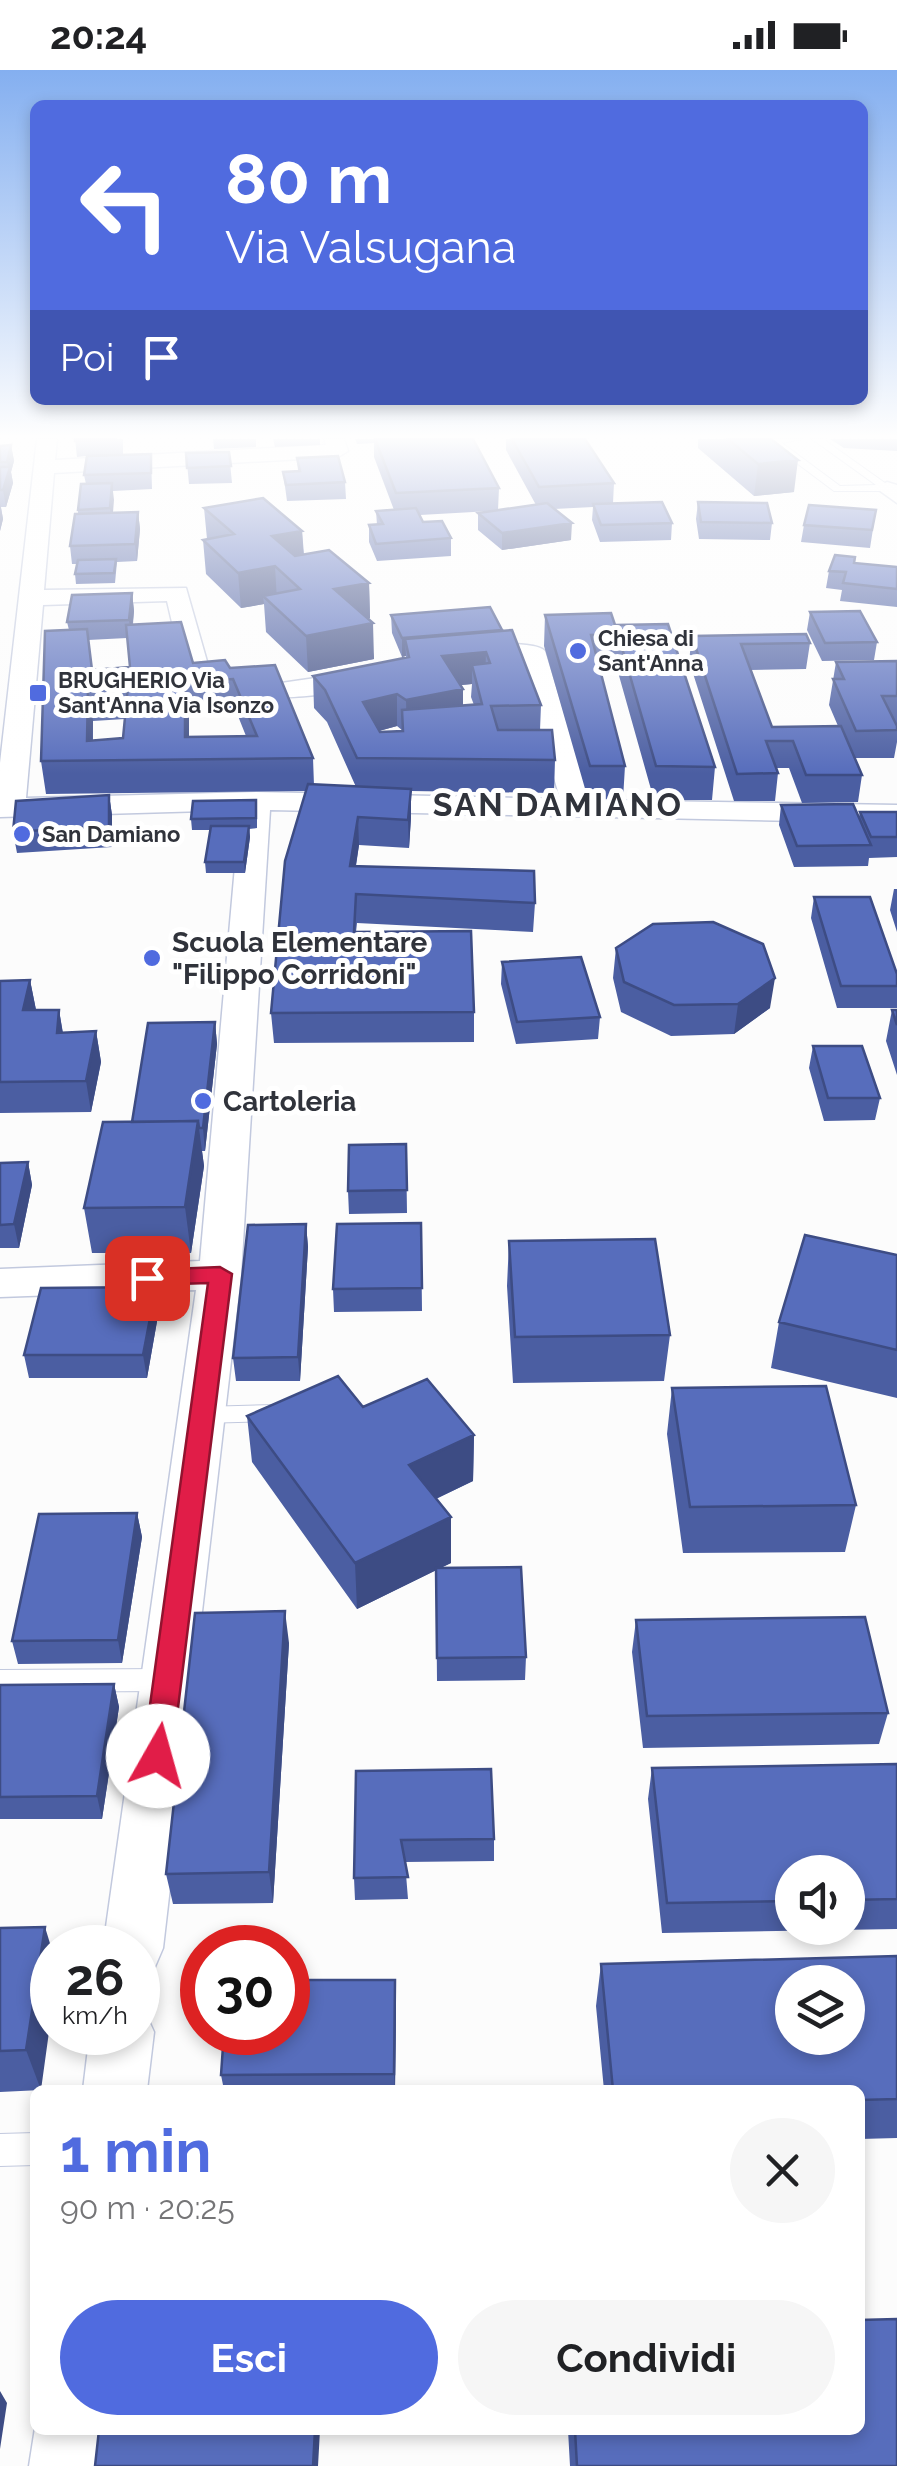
<!DOCTYPE html>
<html lang="it">
<meta charset="utf-8">
<style>
:root{--surface:#fff;--page:#f6f6f6;--text:#202124;--muted:#757577;--accent:#506bdf}
body{margin:0;font-family:Raleway,sans-serif;background:var(--page);color:var(--text);height:100vh;display:flex;flex-direction:column;font-size:38px;white-space:nowrap}
*{box-sizing:border-box;margin:0}
p{font-size:32px;color:var(--muted)}
.icon{flex:none;width:55px;height:55px;fill:none;stroke:currentColor;stroke-width:2;stroke-linecap:round;stroke-linejoin:round}
.map{position:relative;flex:1;overflow:hidden}
.drawer{position:absolute;left:30px;top:2015px;width:835px;height:350px;display:flex;flex-direction:column;background:var(--surface);border-radius:15px;box-shadow:0 5px 15px #0003}
.drawer>*{flex:none}
.hud{position:absolute;left:30px;top:30px;width:838px;height:305px;border-radius:15px;box-shadow:0 5px 15px #0003;background:#506bdf;color:#fff;overflow:hidden}
.controls{position:absolute;left:775px;top:1785px;display:grid;gap:20px}
.controls a{display:grid;place-items:center;width:90px;height:90px;border-radius:50%;background:var(--surface);box-shadow:0 5px 15px #0003;font-size:50px}
.speed{position:absolute;left:30px;top:1855px;display:flex;gap:20px;font-size:50px;font-weight:700;text-align:center}
.speed>*{display:grid;place-content:center;width:130px;height:130px;border-radius:50%;background:var(--surface);box-shadow:0 5px 15px #0003;line-height:1}
.speed small{font-size:25px;font-weight:400}
.speed .limit{border:15px solid #d22;background:#fff;color:#111}
.pin{position:absolute;display:grid;place-items:center;width:85px;height:85px;color:#fff;margin:-42px;border-radius:20px;box-shadow:0 5px 15px #0006}
.me{position:absolute;width:110px;margin:-55px;rotate:7deg;stroke-linejoin:round;filter:drop-shadow(0 0 8px #0008)}
.turn{display:flex;align-items:center;gap:35px;height:210px;padding:0 30px;font-size:45px}
.turn .icon{width:130px;height:130px;stroke-width:2.5}
.turn b{display:block;font-size:70px;line-height:85px}
.then{display:flex;align-items:center;height:95px;padding:0 30px;background:#0003;gap:20px;font-size:38px}
.round{display:grid;place-items:center;flex:none;width:105px;height:105px;border-radius:52px;background:var(--page)}
.head{display:flex;align-items:center;justify-content:space-between;height:170px;padding:0 30px}
h1{font-size:60px;font-weight:700;line-height:75px;color:var(--accent)}
.button{display:flex;gap:20px;margin-top:auto;padding:20px 30px}
.button a{flex:1;height:115px;border-radius:60px;background:var(--accent);color:#fff;font-size:40px;font-weight:700;line-height:115px;text-align:center}
.button a+a{background:var(--page);color:var(--text)}
.status{display:flex;justify-content:space-between;align-items:center;height:70px;padding:0 50px;background:var(--surface);direction:ltr}
.status svg{height:28px;fill:currentColor}
.map>svg:first-child{display:block}
.lines{fill:none;stroke-linecap:round;stroke-linejoin:round}
.service-casing{stroke:#c2c9de;stroke-width:2}
.minor-casing{stroke:#c2c9de;stroke-width:3}
.service{fill:#fff;fill-rule:evenodd}
.minor{fill:#fff;fill-rule:evenodd}
.wall{fill:#4b5ea2;fill-rule:evenodd}
.shaded-wall{fill:#3d4c84}
.building{fill:#576dbc;stroke:#3d4c84;stroke-width:2.5;fill-rule:evenodd}
.route{fill:#e11d48;stroke:#92132f;stroke-width:2.5}
.poi-dot{fill:#506bdf;stroke:#fff;stroke-width:4}
.labels{text-anchor:middle;dominant-baseline:central;stroke-width:10;stroke-linejoin:round;paint-order:stroke}
.far-poi-label{font-size:22px;font-weight:bold;fill:#30333b;stroke:#fff;text-anchor:start}
.poi-label{font-size:28px;font-weight:bold;fill:#30333b;stroke:#fff;text-anchor:start}
.far-district-label{font-size:32px;font-weight:bold;letter-spacing:2.5px;fill:#30333b;stroke:#fff}
</style>
<div class="status"><b>20:24</b><svg viewBox="0 0 49 12"><path d="M0 12V9h3v3zM5 12V6h3v6zM10 12V3h3v9zM15 12V0h3v12zM26 1h20v11H26zM47 4h2v5h-2z"/></svg></div>
<div class="map">
<svg width="897" height="2396" viewBox="0 0 897 2396">
<rect width="100%" height="100%" fill="#fcfcfc"/>
<g class="lines">
<!-- service casing -->
<g class="service-casing">
<path id="service" d="M 770,369 L 802,369 L 782,373 L 840,416 L 876,415 L 812,369 L 823,369 L 892,418 L 887,421 L 834,421 L 770,373 Z
M 275,1335 L 283,1337 L 286,1343 L 283,1349 L 275,1351 L 202,1353 L 194,1351 L 191,1345 L 194,1339 L 202,1337 Z
M 165,1599 L 174,1602 L 178,1610 L 174,1618 L 165,1621 L 0,1622 L 0,1600 Z
M 35,2063 L 35,2095 L 0,2096 L 0,2064 Z"/>
</g>
<!-- minor casing -->
<g class="minor-casing">
<path id="minor" d="M 37,369 L 57,369 L 55,390 L 326,375 L 324,369 L 344,369 L 348,381 L 338,387 L 54,403 L 44,520 L 186,518 L 212,609 L 281,613 L 371,600 L 384,608 C 367,628 204,637 187,616 L 167,531 L 43,535 L 26,728 L 256,722 L 560,729 L 521,590 L 462,594 L 449,586 C 460,574 533,569 545,581 L 590,730 L 897,735 L 897,753 L 270,740 L 241,1205 L 163,1878 L 154,1899 L 138,1905 L 138,1878 L 103,1878 L 196,1220 L 0,1227 L 0,1199 L 200,1191 L 240,740 L 0,747 L 0,693 Z
M 887,412 L 897,415 L 897,433 L 876,418 Z
M 138,1937 L 144,1940 L 154,1962 L 147,2020 L 83,2020 L 90,1962 L 138,1962 Z
M 35,2358 L 108,2360 L 103,2396 L 29,2396 Z"/>
</g>
<!-- service -->
<use href="#service" class="service"/>
<!-- minor -->
<use href="#minor" class="minor"/>
</g>
<!-- wall -->
<path class="wall" d="M 75,369 L 123,369 L 123,385 L 151,384 L 152,419 L 113,421 L 113,443 L 138,442 L 140,459 L 137,491 L 117,492 L 115,513 L 76,514 L 75,504 L 77,494 L 72,494 L 70,476 L 78,444 L 78,440 L 86,414 L 84,405 L 86,386 L 77,387 Z
M 213,369 L 256,369 L 256,377 L 214,379 Z
M 273,369 L 320,369 L 320,375 L 275,377 Z
M 355,369 L 473,369 L 499,418 L 498,440 L 536,435 L 506,380 L 506,369 L 585,369 L 614,413 L 613,433 L 672,453 L 671,470 L 600,472 L 592,450 L 593,437 L 554,439 L 571,470 L 502,480 L 478,460 L 478,443 L 491,441 L 420,445 L 423,452 L 451,468 L 451,486 L 377,491 L 369,472 L 369,455 L 377,455 L 376,441 L 394,440 L 374,387 L 374,373 L 357,374 Z
M 698,369 L 771,369 L 794,422 L 754,426 L 698,378 Z
M 830,369 L 897,369 L 897,381 L 844,378 Z
M 11,375 L 14,391 L 11,402 L 13,413 L 6,437 L 1,437 L 3,449 L 0,461 L 0,376 Z
M 229,382 L 232,413 L 189,414 L 186,383 Z
M 297,388 L 345,412 L 346,429 L 287,431 L 283,402 L 298,401 Z
M 698,432 L 772,453 L 770,470 L 699,469 L 696,449 Z
M 204,438 L 302,461 L 304,484 L 369,513 L 370,548 L 368,549 L 374,589 L 308,602 L 266,562 L 264,534 L 241,538 L 206,504 L 203,470 L 207,469 Z
M 876,440 L 870,478 L 801,472 L 804,455 Z
M 855,487 L 855,493 L 897,497 L 897,537 L 840,531 L 842,520 L 826,518 L 829,501 Z
M 132,523 L 134,541 L 133,554 L 193,593 L 230,598 L 313,688 L 314,715 L 356,717 L 327,652 L 314,638 L 313,606 L 406,588 L 406,586 L 402,587 L 392,563 L 391,545 L 502,561 L 541,635 L 540,660 L 555,690 L 554,723 L 411,721 L 411,747 L 409,778 L 359,775 L 356,796 L 535,833 L 533,862 L 357,853 L 356,862 L 474,942 L 474,972 L 274,973 L 271,943 L 306,721 L 46,724 L 41,691 L 69,560 L 67,552 ZM 127,568 L 130,597 L 92,600 L 88,570 ZM 472,614 L 471,627 L 474,635 L 463,636 L 460,615 ZM 236,641 L 246,666 L 189,667 L 189,644 ZM 125,649 L 123,668 L 93,670 L 93,651 ZM 397,656 L 403,661 L 380,662 L 379,661 Z
M 810,542 L 877,572 L 874,590 L 822,591 L 807,560 Z
M 545,545 L 615,555 L 715,697 L 712,730 L 654,730 L 616,595 L 599,595 L 625,696 L 623,729 L 588,729 L 544,576 Z
M 692,566 L 810,573 L 806,599 L 750,600 L 772,657 L 838,656 L 829,635 L 836,592 L 897,591 L 897,653 L 895,653 L 897,656 L 897,672 L 894,688 L 855,688 L 862,705 L 858,732 L 802,733 L 789,698 L 777,698 L 778,703 L 775,731 L 734,731 L 689,591 Z
M 109,725 L 112,745 L 112,777 L 17,783 L 13,762 Z
M 781,735 L 859,747 L 860,742 L 897,742 L 897,787 L 869,788 L 868,796 L 794,797 L 779,755 Z
M 257,740 L 257,758 L 249,759 L 250,767 L 245,803 L 206,803 L 205,792 L 210,760 L 192,760 L 191,749 Z
M 894,819 L 897,819 L 897,862 L 890,840 Z
M 814,827 L 897,904 L 897,938 L 837,938 L 811,848 Z
M 616,878 L 770,938 L 734,964 L 671,966 L 621,942 L 613,908 Z
M 502,892 L 600,947 L 598,969 L 516,974 L 501,914 Z
M 30,910 L 36,940 L 59,940 L 63,963 L 96,961 L 101,992 L 91,1042 L 0,1043 L 0,911 Z
M 892,940 L 897,940 L 897,1005 L 886,971 Z
M 215,952 L 217,974 L 205,1081 L 202,1081 L 204,1096 L 191,1183 L 92,1183 L 84,1138 L 132,1052 Z
M 813,976 L 880,1028 L 875,1050 L 824,1051 L 809,998 Z
M 406,1074 L 407,1143 L 349,1144 L 348,1121 Z
M 28,1092 L 32,1115 L 19,1178 L 0,1178 L 0,1093 Z
M 421,1153 L 422,1241 L 334,1242 L 333,1219 Z
M 306,1154 L 308,1177 L 300,1311 L 236,1311 L 233,1288 Z
M 509,1171 L 670,1265 L 664,1311 L 513,1313 L 507,1216 Z
M 897,1185 L 897,1328 L 771,1298 L 779,1252 Z
M 159,1240 L 147,1308 L 29,1308 L 24,1285 Z
M 672,1318 L 856,1435 L 845,1482 L 683,1483 L 667,1364 Z
M 363,1337 L 474,1365 L 473,1411 L 436,1429 L 451,1493 L 440,1498 L 526,1587 L 525,1610 L 437,1611 L 436,1500 L 357,1539 L 252,1392 L 247,1346 Z
M 137,1443 L 142,1467 L 122,1593 L 18,1594 L 12,1571 Z
M 636,1550 L 888,1643 L 879,1674 L 643,1678 L 632,1582 Z
M 289,1573 L 273,1833 L 173,1834 L 166,1804 Z
M 114,1614 L 119,1637 L 102,1749 L 0,1749 L 0,1615 Z
M 897,1694 L 897,1859 L 662,1863 L 648,1729 L 652,1698 ZM 792,1802 L 848,1802 L 848,1858 L 792,1858 Z
M 356,1701 L 494,1769 L 494,1791 L 405,1792 L 408,1829 L 355,1830 L 354,1808 Z
M 0,1858 L 41,2020 L 0,2022 Z
M 897,1886 L 897,2068 L 860,2069 L 860,2020 L 604,2020 L 596,1936 L 601,1894 Z
M 396,1931 L 395,2020 L 224,2020 L 221,2005 Z
M 568,2360 L 860,2360 L 897,2396 L 570,2396 Z"/>
<!-- shaded-wall -->
<path class="shaded-wall" d="M 11,375 L 14,391 L 11,402 L 13,413 L 6,437 L 3,420 L 9,402 L 7,392 Z
M 798,390 L 794,422 L 754,426 L 758,394 Z
M 112,413 L 114,430 L 112,455 L 110,438 Z
M 0,433 L 3,449 L 0,461 Z
M 138,442 L 140,459 L 137,491 L 135,474 Z
M 572,453 L 571,470 L 502,480 L 502,463 Z
M 302,461 L 304,495 L 275,496 L 277,531 L 263,526 L 264,534 L 241,538 L 238,503 L 272,466 Z
M 369,513 L 370,548 L 335,555 L 334,519 Z
M 132,523 L 134,541 L 131,568 L 129,550 Z
M 373,553 L 374,589 L 308,602 L 306,566 Z
M 502,560 L 405,569 L 406,586 L 402,587 L 402,568 Z
M 486,582 L 485,613 L 472,595 L 472,614 L 442,617 L 442,586 Z
M 185,612 L 189,644 L 189,689 L 185,667 Z
M 88,619 L 93,651 L 92,690 L 87,671 Z
M 463,619 L 463,651 L 407,662 L 406,630 Z
M 397,624 L 397,656 L 364,665 L 363,632 Z
M 411,719 L 411,747 L 409,778 L 408,750 Z
M 109,725 L 112,745 L 112,777 L 109,756 Z
M 358,747 L 359,775 L 351,825 L 350,796 Z
M 249,756 L 250,767 L 245,803 L 244,792 Z
M 775,908 L 770,938 L 734,964 L 738,934 Z
M 30,910 L 36,940 L 23,940 Z
M 59,940 L 64,971 L 57,963 Z
M 215,952 L 217,974 L 205,1081 L 203,1058 Z
M 96,961 L 101,992 L 91,1042 L 86,1011 Z
M 198,1051 L 204,1096 L 191,1183 L 185,1137 Z
M 28,1092 L 32,1115 L 19,1178 L 14,1154 Z
M 306,1154 L 308,1177 L 300,1311 L 298,1287 Z
M 156,1217 L 159,1240 L 147,1308 L 143,1285 Z
M 474,1365 L 473,1411 L 410,1441 L 409,1395 Z
M 137,1443 L 142,1467 L 122,1593 L 118,1570 Z
M 451,1447 L 451,1493 L 357,1539 L 355,1493 Z
M 285,1541 L 289,1573 L 273,1833 L 269,1802 Z
M 114,1614 L 119,1637 L 102,1749 L 97,1726 Z
M 45,1857 L 52,1880 L 52,1940 L 41,2020 L 26,1980 Z
M 395,1910 L 396,1931 L 395,2020 L 394,2004 Z
M 0,2321 L 7,2333 L 0,2379 Z
M 315,2360 L 320,2360 L 318,2396 L 313,2396 Z"/>
<!-- building -->
<path class="building" d="M 75,369 L 117,369 L 75,371 Z
M 375,369 L 473,369 L 499,418 L 396,423 Z
M 512,369 L 585,369 L 614,413 L 539,417 Z
M 728,369 L 771,369 L 798,390 L 758,394 Z
M 11,375 L 7,392 L 0,392 L 0,376 Z
M 229,382 L 231,396 L 187,398 L 186,383 Z
M 151,384 L 151,403 L 84,405 L 87,386 Z
M 338,386 L 345,412 L 286,415 L 283,402 L 300,401 L 297,388 Z
M 0,397 L 10,397 L 3,420 L 0,420 Z
M 112,413 L 110,438 L 78,440 L 81,414 Z
M 263,428 L 302,461 L 272,466 L 295,486 L 329,480 L 369,513 L 334,519 L 373,553 L 306,566 L 263,526 L 300,519 L 275,496 L 238,503 L 203,470 L 234,464 L 204,438 Z
M 662,432 L 672,453 L 601,455 L 593,434 Z
M 698,432 L 767,433 L 772,453 L 701,452 Z
M 547,433 L 572,453 L 502,463 L 478,443 Z
M 809,435 L 876,440 L 872,460 L 804,455 Z
M 416,438 L 423,452 L 442,451 L 451,468 L 376,474 L 369,455 L 383,454 L 376,441 Z
M 138,442 L 135,474 L 70,476 L 75,444 Z
M 835,485 L 855,487 L 854,493 L 897,497 L 897,519 L 843,513 L 846,502 L 829,501 Z
M 116,489 L 114,503 L 75,504 L 78,490 Z
M 132,523 L 129,550 L 67,552 L 72,525 Z
M 490,537 L 502,560 L 402,568 L 391,545 Z
M 860,541 L 877,572 L 825,573 L 810,542 Z
M 611,543 L 615,555 L 668,554 L 715,697 L 656,696 L 618,564 L 591,565 L 625,696 L 590,696 L 545,545 Z
M 181,552 L 193,593 L 225,590 L 230,598 L 275,595 L 313,688 L 41,691 L 45,561 L 87,559 L 92,600 L 130,597 L 126,555 ZM 233,609 L 257,666 L 185,667 L 185,612 ZM 128,616 L 123,668 L 87,671 L 88,619 Z
M 512,560 L 541,635 L 491,636 L 498,660 L 552,660 L 555,690 L 357,688 L 325,620 L 313,606 L 409,587 L 405,569 ZM 486,582 L 490,593 L 472,595 L 482,634 L 402,640 L 403,661 L 380,662 L 363,632 L 397,624 L 406,630 L 463,619 L 442,586 Z
M 806,564 L 810,573 L 741,574 L 772,657 L 841,656 L 862,705 L 806,705 L 793,671 L 766,671 L 778,703 L 737,704 L 692,566 Z
M 897,591 L 897,626 L 882,626 L 897,656 L 897,660 L 856,661 L 833,609 L 844,609 L 836,592 Z
M 308,714 L 411,719 L 408,750 L 358,747 L 350,796 L 534,801 L 535,833 L 356,824 L 354,862 L 471,861 L 474,942 L 271,943 L 285,791 Z
M 109,725 L 109,756 L 13,762 L 16,731 Z
M 256,730 L 256,748 L 191,749 L 193,731 Z
M 853,734 L 871,775 L 797,776 L 781,735 Z
M 860,742 L 897,742 L 897,767 L 871,767 Z
M 211,756 L 249,756 L 244,792 L 205,792 Z
M 814,827 L 870,827 L 897,904 L 897,916 L 841,916 Z
M 713,852 L 763,874 L 775,908 L 738,934 L 674,935 L 624,912 L 616,878 L 653,854 Z
M 581,887 L 600,947 L 517,952 L 502,892 Z
M 30,910 L 23,940 L 59,940 L 57,963 L 96,961 L 86,1011 L 0,1012 L 0,911 Z
M 892,940 L 897,940 L 897,955 Z
M 215,952 L 203,1058 L 199,1058 L 198,1051 L 132,1052 L 148,953 Z
M 813,976 L 862,976 L 880,1028 L 828,1028 Z
M 198,1051 L 185,1137 L 84,1138 L 103,1052 Z
M 406,1074 L 407,1120 L 348,1121 L 349,1075 Z
M 28,1092 L 14,1154 L 0,1155 L 0,1093 Z
M 421,1153 L 422,1218 L 333,1219 L 337,1154 Z
M 306,1154 L 298,1287 L 233,1288 L 248,1155 Z
M 805,1165 L 897,1185 L 897,1280 L 779,1252 Z
M 655,1169 L 670,1265 L 515,1267 L 509,1171 Z
M 156,1217 L 143,1285 L 24,1285 L 41,1218 Z
M 338,1306 L 363,1337 L 427,1309 L 474,1365 L 409,1395 L 451,1447 L 355,1493 L 247,1346 Z
M 826,1316 L 856,1435 L 690,1437 L 672,1318 Z
M 137,1443 L 118,1570 L 12,1571 L 39,1444 Z
M 521,1497 L 526,1587 L 437,1588 L 436,1498 Z
M 285,1541 L 269,1802 L 166,1804 L 195,1543 Z
M 865,1547 L 888,1643 L 647,1646 L 636,1550 Z
M 114,1614 L 97,1726 L 0,1727 L 0,1615 Z
M 897,1694 L 897,1829 L 848,1830 L 848,1802 L 792,1802 L 792,1831 L 667,1833 L 652,1698 Z
M 491,1699 L 494,1769 L 401,1770 L 408,1807 L 354,1808 L 356,1701 Z
M 45,1857 L 26,1980 L 0,1981 L 0,1858 Z
M 897,1886 L 897,2029 L 860,2030 L 860,2020 L 613,2020 L 601,1894 ZM 792,1912 L 848,1912 L 848,1968 L 792,1968 Z
M 288,1910 L 395,1910 L 394,2004 L 221,2005 L 224,1962 L 288,1962 Z
M 897,2249 L 897,2396 L 577,2396 L 575,2360 L 860,2360 L 860,2250 Z
M 99,2360 L 315,2360 L 313,2396 L 95,2396 Z"/>
<!-- sky -->
<linearGradient id="sky" x2="0" y2="1"><stop stop-color="#84aff0"/><stop offset="0.52" stop-color="#fefefe"/><stop offset="1" stop-color="#fefefe" stop-opacity="0"/></linearGradient>
<rect width="897" height="704" fill="url(#sky)"/>
<!-- route -->
<path class="route" d="M 220,1197 L 232,1204 L 172,1686 L 168,1696 L 158,1700 L 147,1696 L 143,1686 L 208,1213 L 147,1215 L 136,1208 L 147,1200 Z"/>
<!-- markers -->
<g class="poi-dot">
<circle cx="578" cy="581" r="10"/>
<rect x="28" y="613" width="20" height="20" rx="5"/>
<circle cx="22" cy="764" r="10"/>
<circle cx="152" cy="888" r="10"/>
<circle cx="203" cy="1031" r="10"/>
</g>
<g class="labels">
<!-- far-poi labels -->
<g class="far-poi-label">
<text x="598" y="568">Chiesa di<tspan x="598" dy="25">Sant'Anna</tspan></text>
<text x="58" y="610">BRUGHERIO Via<tspan x="58" dy="25">Sant'Anna Via Isonzo</tspan></text>
<text x="42" y="764">San Damiano</text>
</g>
<!-- poi labels -->
<g class="poi-label">
<text x="172" y="872">Scuola Elementare<tspan x="172" dy="32">"Filippo Corridoni"</tspan></text>
<text x="223" y="1031">Cartoleria</text>
</g>
<!-- far-district labels -->
<g class="far-district-label">
<text x="558" y="734">SAN DAMIANO</text>
</g>
</g>
</svg>
<div class="controls">
<a><svg class="icon" aria-label="sound" viewBox="0 0 24 24"><path d="M4 9h4l5-4v14l-5-4H4zM17 9q2 3 0 6"/></svg></a>
<a><svg class="icon" aria-label="layers" viewBox="0 0 24 24"><path d="M12 4l9 5-9 5-9-5zM3 14l9 5 9-5"/></svg></a>
</div>
<div class="speed"><div>26<small>km/h</small></div><div class="limit">30</div></div>
<div class="pin" style="left:147px;top:1208px;background:#d93025"><svg class="icon" aria-label="arrive" viewBox="0 0 24 24"><path d="M6 21V4h12l-3 4 3 4H6"/></svg></div>
<svg class="me" style="left:158px;top:1686px" viewBox="-20 -20 40 40"><circle r="19" fill="#fff"/><path d="M0-13L10 11 0 6-10 11z" fill="#e11d48"/></svg>
<div class="hud">
<div class="turn"><svg class="icon" aria-label="left" viewBox="0 0 24 24"><path d="M17 20v-9H6M10 6l-5 5 5 5"/></svg><div><b>80 m</b>Via Valsugana</div></div>
<div class="then">Poi<svg class="icon" aria-label="arrive" viewBox="0 0 24 24"><path d="M6 21V4h12l-3 4 3 4H6"/></svg></div>
</div>
<section class="drawer">
<div class="head"><div><h1>1 min</h1><p>90 m · 20:25</p></div><a class="round"><svg class="icon" aria-label="close" viewBox="0 0 24 24"><path d="M6 6l12 12M18 6L6 18"/></svg></a></div>
<div class="button"><a>Esci</a><a>Condividi</a></div>
</section>
</div>
